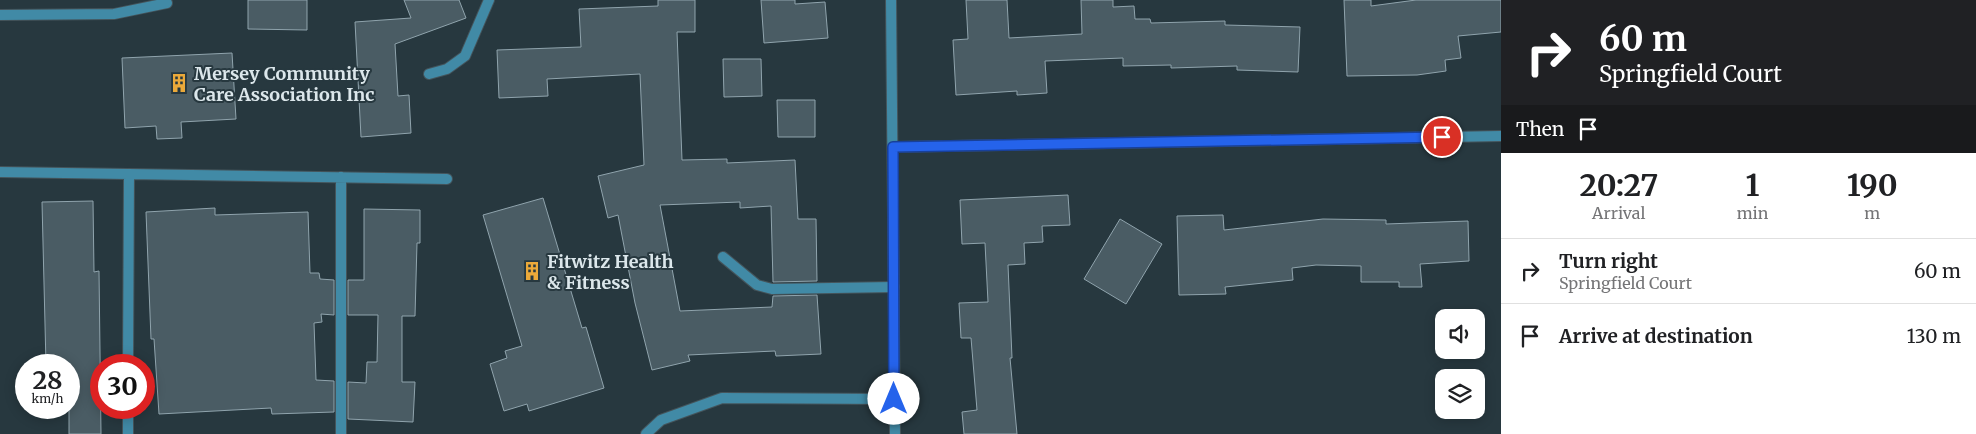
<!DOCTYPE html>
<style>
:root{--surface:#fff;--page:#f2f2f2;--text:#202124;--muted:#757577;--line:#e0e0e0}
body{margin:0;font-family:Merriweather,serif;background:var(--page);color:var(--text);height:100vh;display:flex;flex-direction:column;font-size:19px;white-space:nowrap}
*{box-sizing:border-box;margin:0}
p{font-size:16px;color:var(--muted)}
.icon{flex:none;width:28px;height:28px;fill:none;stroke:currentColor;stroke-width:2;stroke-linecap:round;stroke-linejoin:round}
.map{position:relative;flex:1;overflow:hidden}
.panel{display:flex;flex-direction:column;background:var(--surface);width:475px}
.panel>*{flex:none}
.guide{background:#202124;color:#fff;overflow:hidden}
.buttons{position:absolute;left:1435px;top:309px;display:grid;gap:10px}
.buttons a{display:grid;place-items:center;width:50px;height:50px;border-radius:10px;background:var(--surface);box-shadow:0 2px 12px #0003;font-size:25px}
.speed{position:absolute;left:15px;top:354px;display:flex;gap:10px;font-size:25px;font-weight:700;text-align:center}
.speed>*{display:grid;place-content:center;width:65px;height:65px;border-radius:50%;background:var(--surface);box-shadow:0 2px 12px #0003;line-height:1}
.speed small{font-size:12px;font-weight:400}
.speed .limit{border:8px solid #d22;background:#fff;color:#111}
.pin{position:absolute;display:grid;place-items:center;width:42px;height:42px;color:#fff;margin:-21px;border:2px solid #fff;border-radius:50%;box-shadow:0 1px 5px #0007}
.me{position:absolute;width:55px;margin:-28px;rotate:0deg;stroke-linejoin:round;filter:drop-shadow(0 0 4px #0008)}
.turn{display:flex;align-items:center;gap:18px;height:105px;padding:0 15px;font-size:22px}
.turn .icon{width:65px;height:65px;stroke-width:2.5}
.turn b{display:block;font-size:35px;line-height:42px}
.then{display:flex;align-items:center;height:48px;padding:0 15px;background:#0003;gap:10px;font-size:19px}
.eta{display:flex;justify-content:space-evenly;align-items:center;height:85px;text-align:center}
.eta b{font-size:30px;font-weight:700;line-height:35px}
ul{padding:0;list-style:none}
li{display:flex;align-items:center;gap:15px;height:65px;padding:0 15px;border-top:1px solid var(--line)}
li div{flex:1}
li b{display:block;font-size:19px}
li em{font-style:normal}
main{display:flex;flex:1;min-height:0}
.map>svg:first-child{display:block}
.building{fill:#4a5c64;stroke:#90a4ad}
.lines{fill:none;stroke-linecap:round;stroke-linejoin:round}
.service-casing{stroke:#44545b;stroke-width:12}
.minor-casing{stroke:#44545b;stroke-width:12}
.service{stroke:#418aa6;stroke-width:10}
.minor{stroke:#418aa6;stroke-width:10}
.route-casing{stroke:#184099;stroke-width:12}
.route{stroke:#2563eb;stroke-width:9}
.labels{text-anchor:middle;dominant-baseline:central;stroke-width:4;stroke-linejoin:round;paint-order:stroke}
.poi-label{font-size:18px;font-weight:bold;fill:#dce7eb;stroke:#27383f;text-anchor:start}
</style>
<main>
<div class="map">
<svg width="1501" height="434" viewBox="0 0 1501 434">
<rect width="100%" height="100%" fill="#27383f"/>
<!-- building -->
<path class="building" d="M 248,0 L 307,0 L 307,30 L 248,29 Z
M 404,0 L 459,0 L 466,18 L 395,44 L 398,96 L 409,95 L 411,133 L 361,137 L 355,22 L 411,18 Z
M 658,0 L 695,0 L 695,32 L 677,32 L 682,160 L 727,159 L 727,163 L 795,160 L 798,219 L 816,219 L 817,281 L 773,282 L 771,206 L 740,208 L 740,202 L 660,205 L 680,311 L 772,307 L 773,296 L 817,295 L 821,354 L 776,356 L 775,351 L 688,355 L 690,361 L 652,370 L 635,303 L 618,215 L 608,218 L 598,176 L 644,165 L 640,74 L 547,79 L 548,96 L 499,98 L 497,50 L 581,47 L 579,9 L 658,6 Z
M 761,0 L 795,0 L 795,4 L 825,2 L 828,38 L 764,43 Z
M 966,0 L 1007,0 L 1009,38 L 1082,34 L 1081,0 L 1113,0 L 1113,7 L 1134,6 L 1135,19 L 1150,19 L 1151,23 L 1225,21 L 1225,25 L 1300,27 L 1298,72 L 1237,70 L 1237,66 L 1171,68 L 1171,65 L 1123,66 L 1123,58 L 1045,61 L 1047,93 L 1017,95 L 1017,91 L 956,95 L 953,40 L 968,39 Z
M 1344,0 L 1371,0 L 1371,6 L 1416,0 L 1501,0 L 1501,32 L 1458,36 L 1461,58 L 1445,60 L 1446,71 L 1417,75 L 1347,76 Z
M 232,53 L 236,119 L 181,122 L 182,138 L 157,139 L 156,126 L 125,128 L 122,58 Z
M 723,59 L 761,59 L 762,96 L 724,97 Z
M 777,100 L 815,100 L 815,137 L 778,137 Z
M 1068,195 L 1070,225 L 1042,226 L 1043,242 L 1024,243 L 1025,264 L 1008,265 L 1012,358 L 1010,358 L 1017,434 L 964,434 L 962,412 L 977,410 L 971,338 L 961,338 L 959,303 L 988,302 L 985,243 L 962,244 L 960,200 Z
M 543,198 L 582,328 L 586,327 L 604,388 L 529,411 L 527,404 L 504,411 L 490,364 L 507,358 L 505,351 L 522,346 L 483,215 Z
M 93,201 L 94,272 L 99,271 L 101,434 L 69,434 L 69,365 L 46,365 L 42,202 Z
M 215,208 L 215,215 L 308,212 L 310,273 L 319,273 L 320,279 L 334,280 L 334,315 L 321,314 L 322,322 L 314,323 L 316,380 L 334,381 L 334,412 L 272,414 L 271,408 L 159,414 L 154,339 L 151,339 L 146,212 Z
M 364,209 L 420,210 L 420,243 L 417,243 L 415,316 L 402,316 L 402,382 L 415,382 L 413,422 L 348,419 L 348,382 L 366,383 L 367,362 L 377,362 L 378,315 L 348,315 L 348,280 L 364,280 Z
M 1223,215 L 1224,230 L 1323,219 L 1386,220 L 1386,224 L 1468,221 L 1469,261 L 1420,264 L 1422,287 L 1399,287 L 1399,282 L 1361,282 L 1361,266 L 1316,265 L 1292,268 L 1293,280 L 1225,287 L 1226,294 L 1179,295 L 1177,216 Z
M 1120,219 L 1162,244 L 1126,304 L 1084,279 Z"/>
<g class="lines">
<!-- service casing -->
<g class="service-casing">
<path id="service" d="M 429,74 L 447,69 L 465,56 L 489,0
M 723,257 L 757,285 L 772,289 L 894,287"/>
</g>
<!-- minor casing -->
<g class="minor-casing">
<path id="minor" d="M 891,0 L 895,434
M 0,15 L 114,14 L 167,3
M 893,147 L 1501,136
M 0,172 L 447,179
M 128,365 L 129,174
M 128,434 L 128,408
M 341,434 L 341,177
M 646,434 L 661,420 L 722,398 L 894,399"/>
</g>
<!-- service -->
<use href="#service" class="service"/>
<!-- minor -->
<use href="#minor" class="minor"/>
</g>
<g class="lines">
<!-- route casing -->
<g class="route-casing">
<path id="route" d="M 894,399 L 893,147 L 1442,137"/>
</g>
<!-- route -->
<use href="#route" class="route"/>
</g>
<!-- icons -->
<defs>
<g id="building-bare" transform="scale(1.5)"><path d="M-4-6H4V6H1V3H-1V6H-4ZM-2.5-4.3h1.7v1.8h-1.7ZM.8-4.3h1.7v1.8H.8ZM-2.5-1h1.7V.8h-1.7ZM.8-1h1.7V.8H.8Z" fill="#eba93a" stroke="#27383f" stroke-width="2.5" paint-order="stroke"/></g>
</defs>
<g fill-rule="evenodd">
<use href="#building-bare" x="179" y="83"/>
<use href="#building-bare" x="532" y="271"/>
</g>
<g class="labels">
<!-- poi labels -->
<g class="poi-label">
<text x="194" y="73">Mersey Community<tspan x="194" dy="21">Care Association Inc</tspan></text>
<text x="547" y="261">Fitwitz Health<tspan x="547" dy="21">&amp; Fitness</tspan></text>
</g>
</g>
</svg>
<div class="buttons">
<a><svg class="icon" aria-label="sound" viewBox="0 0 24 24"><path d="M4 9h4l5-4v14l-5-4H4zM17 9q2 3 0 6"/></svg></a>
<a><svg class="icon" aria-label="layers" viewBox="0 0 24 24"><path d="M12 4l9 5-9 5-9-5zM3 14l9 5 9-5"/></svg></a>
</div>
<div class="speed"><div>28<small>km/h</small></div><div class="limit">30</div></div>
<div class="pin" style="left:1442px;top:137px;background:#d93025"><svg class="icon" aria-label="arrive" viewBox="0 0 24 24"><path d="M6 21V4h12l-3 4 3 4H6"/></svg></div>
<svg class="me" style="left:894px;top:399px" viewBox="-20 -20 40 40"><circle r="19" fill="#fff"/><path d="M0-13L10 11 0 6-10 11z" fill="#2563eb"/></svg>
</div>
<section class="panel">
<div class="guide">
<div class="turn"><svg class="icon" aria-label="right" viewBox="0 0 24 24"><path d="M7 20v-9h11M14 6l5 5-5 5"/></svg><div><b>60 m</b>Springfield Court</div></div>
<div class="then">Then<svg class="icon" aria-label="arrive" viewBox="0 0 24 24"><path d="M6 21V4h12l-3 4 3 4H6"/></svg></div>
</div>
<div class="eta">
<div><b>20:27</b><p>Arrival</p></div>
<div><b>1</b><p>min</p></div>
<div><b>190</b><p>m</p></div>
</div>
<ul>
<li><svg class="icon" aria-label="right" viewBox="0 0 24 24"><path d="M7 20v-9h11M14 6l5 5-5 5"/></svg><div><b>Turn right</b><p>Springfield Court</p></div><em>60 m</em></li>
<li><svg class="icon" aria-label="arrive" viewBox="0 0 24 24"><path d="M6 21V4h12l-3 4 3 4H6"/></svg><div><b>Arrive at destination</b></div><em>130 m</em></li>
</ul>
</section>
</main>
